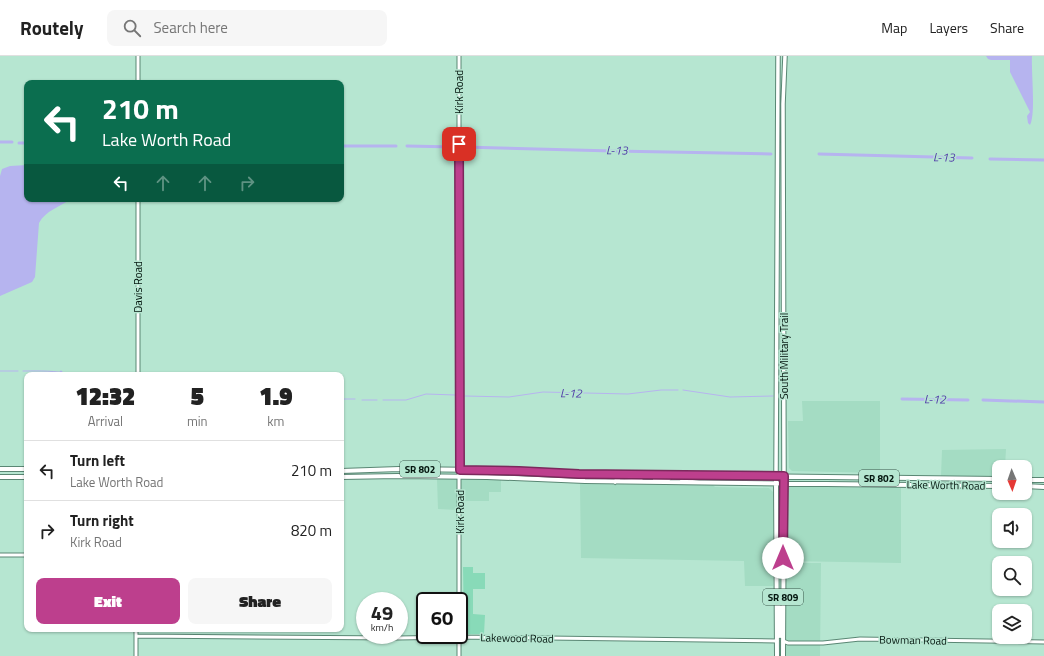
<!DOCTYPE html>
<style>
:root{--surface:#fff;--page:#f6f6f6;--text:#222;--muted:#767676;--line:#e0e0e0;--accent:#bd3f8d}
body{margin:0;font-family:"Titillium Web",sans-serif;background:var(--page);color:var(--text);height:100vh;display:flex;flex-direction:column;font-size:15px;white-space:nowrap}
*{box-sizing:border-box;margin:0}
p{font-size:13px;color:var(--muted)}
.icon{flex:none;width:22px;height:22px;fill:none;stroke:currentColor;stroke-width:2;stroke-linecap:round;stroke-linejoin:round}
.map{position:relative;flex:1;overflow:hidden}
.panel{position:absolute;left:24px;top:316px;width:320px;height:260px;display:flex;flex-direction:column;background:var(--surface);border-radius:8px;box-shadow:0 1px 3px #0004}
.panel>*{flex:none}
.top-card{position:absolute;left:24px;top:24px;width:320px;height:122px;border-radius:8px;box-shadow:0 1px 3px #0004;background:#0b6e4f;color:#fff;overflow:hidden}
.needle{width:26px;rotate:178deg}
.buttons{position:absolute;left:992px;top:404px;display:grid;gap:8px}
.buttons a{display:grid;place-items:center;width:40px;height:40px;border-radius:8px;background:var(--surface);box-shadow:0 1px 3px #0004;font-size:20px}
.speed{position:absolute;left:356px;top:536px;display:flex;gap:8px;font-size:20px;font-weight:700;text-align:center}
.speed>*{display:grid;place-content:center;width:52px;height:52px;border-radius:50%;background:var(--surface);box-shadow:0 1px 3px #0004;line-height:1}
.speed small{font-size:10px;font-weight:400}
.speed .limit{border:2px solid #111;border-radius:6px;background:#fff;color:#111}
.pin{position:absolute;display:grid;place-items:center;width:34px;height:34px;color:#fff;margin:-17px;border-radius:8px;box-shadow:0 2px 6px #0006}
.me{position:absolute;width:44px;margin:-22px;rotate:0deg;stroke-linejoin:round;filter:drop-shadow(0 0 3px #0008)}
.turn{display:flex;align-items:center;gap:14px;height:84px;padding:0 12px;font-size:18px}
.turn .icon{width:52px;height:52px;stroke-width:2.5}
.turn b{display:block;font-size:28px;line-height:34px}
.lanes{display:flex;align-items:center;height:38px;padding:0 12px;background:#0003;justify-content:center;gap:20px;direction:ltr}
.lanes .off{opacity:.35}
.eta{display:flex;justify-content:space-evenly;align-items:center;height:68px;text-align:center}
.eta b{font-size:24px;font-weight:800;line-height:28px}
.action{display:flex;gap:8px;margin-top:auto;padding:8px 12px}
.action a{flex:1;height:46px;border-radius:8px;background:var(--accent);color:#fff;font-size:16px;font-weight:800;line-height:46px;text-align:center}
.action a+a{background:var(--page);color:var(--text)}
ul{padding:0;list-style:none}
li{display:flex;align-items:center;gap:12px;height:60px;padding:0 12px;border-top:1px solid var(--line)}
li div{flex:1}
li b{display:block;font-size:15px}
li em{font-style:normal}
header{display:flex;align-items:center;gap:24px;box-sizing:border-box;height:56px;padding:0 20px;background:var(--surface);border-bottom:1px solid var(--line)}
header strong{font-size:19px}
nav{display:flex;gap:22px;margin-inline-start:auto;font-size:14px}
.search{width:280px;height:36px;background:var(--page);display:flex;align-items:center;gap:10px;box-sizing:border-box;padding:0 14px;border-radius:8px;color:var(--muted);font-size:15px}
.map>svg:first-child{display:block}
.built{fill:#a4dcc3}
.green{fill:#88dab8}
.water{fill:#b6b4ef}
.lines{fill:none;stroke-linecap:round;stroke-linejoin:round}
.stream{stroke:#b6b4ef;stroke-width:1}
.canal{stroke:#b6b4ef;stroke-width:3}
.tertiary-casing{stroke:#5a8774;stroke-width:5}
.secondary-casing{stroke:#5a8774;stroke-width:5.5}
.primary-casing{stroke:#5a8774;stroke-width:6}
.tertiary{stroke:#fff;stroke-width:3}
.secondary{stroke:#fff;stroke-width:3.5}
.primary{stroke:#fff;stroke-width:4}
.route-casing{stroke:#7b295c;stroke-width:10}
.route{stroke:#bd3f8d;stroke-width:7}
.labels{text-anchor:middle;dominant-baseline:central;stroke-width:3;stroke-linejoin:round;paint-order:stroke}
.shield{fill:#b6e6d1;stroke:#395449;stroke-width:1}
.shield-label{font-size:10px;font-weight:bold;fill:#04160f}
.street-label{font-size:11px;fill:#04160f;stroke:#b6e6d1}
.water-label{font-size:12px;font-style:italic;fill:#4f39a8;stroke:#b6e6d1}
</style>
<header>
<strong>Routely</strong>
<div class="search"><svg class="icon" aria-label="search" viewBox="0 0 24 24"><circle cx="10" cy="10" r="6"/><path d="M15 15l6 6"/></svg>Search here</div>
<nav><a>Map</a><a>Layers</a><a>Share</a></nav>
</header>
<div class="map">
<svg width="1044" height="600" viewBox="0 0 1044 600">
<rect width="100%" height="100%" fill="#b6e6d1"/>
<!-- built -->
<path class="built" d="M 802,345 L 880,345 L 880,417 L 792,415 L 789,412 L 788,365 L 803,365 Z
M 1006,393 L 1005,411 L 999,411 L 999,420 L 941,420 L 942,394 Z
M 437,423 L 501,424 L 501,436 L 489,436 L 489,445 L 458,445 L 458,454 L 438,453 Z
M 580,428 L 713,429 L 715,431 L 769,432 L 773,436 L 773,530 L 745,530 L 744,505 L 581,502 Z
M 790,430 L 901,432 L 901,507 L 787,505 L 787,433 Z
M 785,507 L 821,507 L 820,600 L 785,600 Z"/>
<!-- green -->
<path class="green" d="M 463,511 L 473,511 L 473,517 L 485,517 L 485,533 L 473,533 L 473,558 L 485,559 L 484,578 L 466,578 L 464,575 Z"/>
<!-- water -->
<path class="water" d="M 986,0 L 1032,0 C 1031,15 1036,58 1030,69 L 1028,67 L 1027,60 L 1030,56 L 1010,16 L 1010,4 L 991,4 L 988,3 Z
M 27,109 L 27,143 L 71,143 C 60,151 46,154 39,167 L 35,221 L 32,226 L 0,240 L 0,120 L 2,113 L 10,110 Z"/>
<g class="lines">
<!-- stream -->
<path class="stream" d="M 0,315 L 18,315
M 23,315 C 39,315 56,314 72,319
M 683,334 L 730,341 L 773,340
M 465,340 L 509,341 L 543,336 L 628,338 L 661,334 L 678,334
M 341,343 L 355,343
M 362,344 L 377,344
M 383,344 L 406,344 L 426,338 L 455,339"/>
<!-- canal -->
<path class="canal" d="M 0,86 L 12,86
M 19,87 L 27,87
M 341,90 L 396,90
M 407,90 L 455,91
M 463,91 L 613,95 L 771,98
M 819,98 L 972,102
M 990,103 L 1044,104
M 61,316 L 61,319
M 902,343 L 968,344
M 983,344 L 1044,346"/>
<!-- tertiary casing -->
<g class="tertiary-casing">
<path id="tertiary" d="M 138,0 L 138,27
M 459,0 L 459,600
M 138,319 L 138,143
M 0,499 L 27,499
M 136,580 L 398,582 L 459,581 L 777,585
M 783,585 L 788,587 L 823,587 L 860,583 L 1044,586
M 136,600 L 136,573"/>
</g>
<!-- secondary casing -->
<g class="secondary-casing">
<path id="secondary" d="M 776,420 L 778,0
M 784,420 L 783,48 L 785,0"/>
</g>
<!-- primary casing -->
<g class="primary-casing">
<path id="primary" d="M 0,413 L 27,413
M 341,415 L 399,413 L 485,414 L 579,418 L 999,423
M 0,421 L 27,421
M 341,421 L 398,420 L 487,421 L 585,425 L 999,430
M 655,423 L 668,423 L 672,419
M 776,424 L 777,600
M 1025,424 L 1044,424
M 615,426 L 619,421 L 641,422 L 644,419
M 681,426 L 686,423 L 712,421
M 1025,430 L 1044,431
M 777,548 L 780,552 L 780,580
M 783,600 L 784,424"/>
</g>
<!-- tertiary -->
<use href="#tertiary" class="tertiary"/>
<!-- secondary -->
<use href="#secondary" class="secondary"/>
<!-- primary -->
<use href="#primary" class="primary"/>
</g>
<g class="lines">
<!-- route casing -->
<g class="route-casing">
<path id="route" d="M 459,88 L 460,414 L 519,415 L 579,418 L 784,420 L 783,502"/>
</g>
<!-- route -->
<use href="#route" class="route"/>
</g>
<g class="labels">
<!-- shield labels -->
<g class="shield">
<rect x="400" y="405" width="40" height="16" rx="3"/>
<rect x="859" y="414" width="40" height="16" rx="3"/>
<rect x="763" y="533" width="40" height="16" rx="3"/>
</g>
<g class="shield-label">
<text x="420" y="413">SR 802</text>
<text x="879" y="422">SR 802</text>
<text x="783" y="541">SR 809</text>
</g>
<!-- street labels -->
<g class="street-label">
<text transform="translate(459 36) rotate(-90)">Kirk Road</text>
<text transform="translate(138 231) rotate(-90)">Davis Road</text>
<text transform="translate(784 300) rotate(-90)">South Military Trail</text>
<text transform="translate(946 429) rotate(1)">Lake Worth Road</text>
<text transform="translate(460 456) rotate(-90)">Kirk Road</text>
<text transform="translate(517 582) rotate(1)">Lakewood Road</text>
<text transform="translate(913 584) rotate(1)">Bowman Road</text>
</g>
<!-- water labels -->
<g class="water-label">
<text transform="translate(617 94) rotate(1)">L-13</text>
<text transform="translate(944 101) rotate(1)">L-13</text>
<text transform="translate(571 337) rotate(1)">L-12</text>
<text transform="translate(935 343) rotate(1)">L-12</text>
</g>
</g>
</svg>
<div class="buttons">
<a><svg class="needle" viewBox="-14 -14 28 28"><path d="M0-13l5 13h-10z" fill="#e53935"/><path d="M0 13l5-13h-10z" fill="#767676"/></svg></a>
<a><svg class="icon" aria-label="sound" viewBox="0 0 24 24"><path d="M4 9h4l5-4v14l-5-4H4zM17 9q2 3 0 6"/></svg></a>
<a><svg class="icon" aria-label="search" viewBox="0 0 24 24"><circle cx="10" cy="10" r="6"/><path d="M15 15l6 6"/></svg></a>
<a><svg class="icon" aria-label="layers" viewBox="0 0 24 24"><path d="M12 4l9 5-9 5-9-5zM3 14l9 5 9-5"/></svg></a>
</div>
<div class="speed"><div>49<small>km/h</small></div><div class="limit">60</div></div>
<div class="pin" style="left:459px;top:88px;background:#d93025"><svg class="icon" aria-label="arrive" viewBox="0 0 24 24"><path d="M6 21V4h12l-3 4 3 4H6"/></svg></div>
<svg class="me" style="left:783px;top:502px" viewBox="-20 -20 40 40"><circle r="19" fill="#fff"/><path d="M0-13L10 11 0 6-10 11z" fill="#bd3f8d"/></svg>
<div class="top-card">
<div class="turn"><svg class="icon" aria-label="left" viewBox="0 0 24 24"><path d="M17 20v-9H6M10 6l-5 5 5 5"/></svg><div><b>210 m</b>Lake Worth Road</div></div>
<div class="lanes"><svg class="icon" aria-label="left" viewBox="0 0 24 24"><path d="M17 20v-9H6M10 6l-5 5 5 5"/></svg><svg class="icon off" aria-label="ahead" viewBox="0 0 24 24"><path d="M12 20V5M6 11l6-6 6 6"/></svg><svg class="icon off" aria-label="ahead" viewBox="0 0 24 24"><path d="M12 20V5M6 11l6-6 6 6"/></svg><svg class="icon off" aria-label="right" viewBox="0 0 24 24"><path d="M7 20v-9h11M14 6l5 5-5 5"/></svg></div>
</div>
<section class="panel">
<div class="eta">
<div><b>12:32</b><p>Arrival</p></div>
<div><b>5</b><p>min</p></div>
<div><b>1.9</b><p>km</p></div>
</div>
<ul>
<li><svg class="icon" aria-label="left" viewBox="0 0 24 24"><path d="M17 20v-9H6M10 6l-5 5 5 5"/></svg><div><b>Turn left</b><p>Lake Worth Road</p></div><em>210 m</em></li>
<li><svg class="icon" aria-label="right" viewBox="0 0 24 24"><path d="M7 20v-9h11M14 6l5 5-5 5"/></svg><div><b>Turn right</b><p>Kirk Road</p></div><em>820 m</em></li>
</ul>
<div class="action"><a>Exit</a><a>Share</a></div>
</section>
</div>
